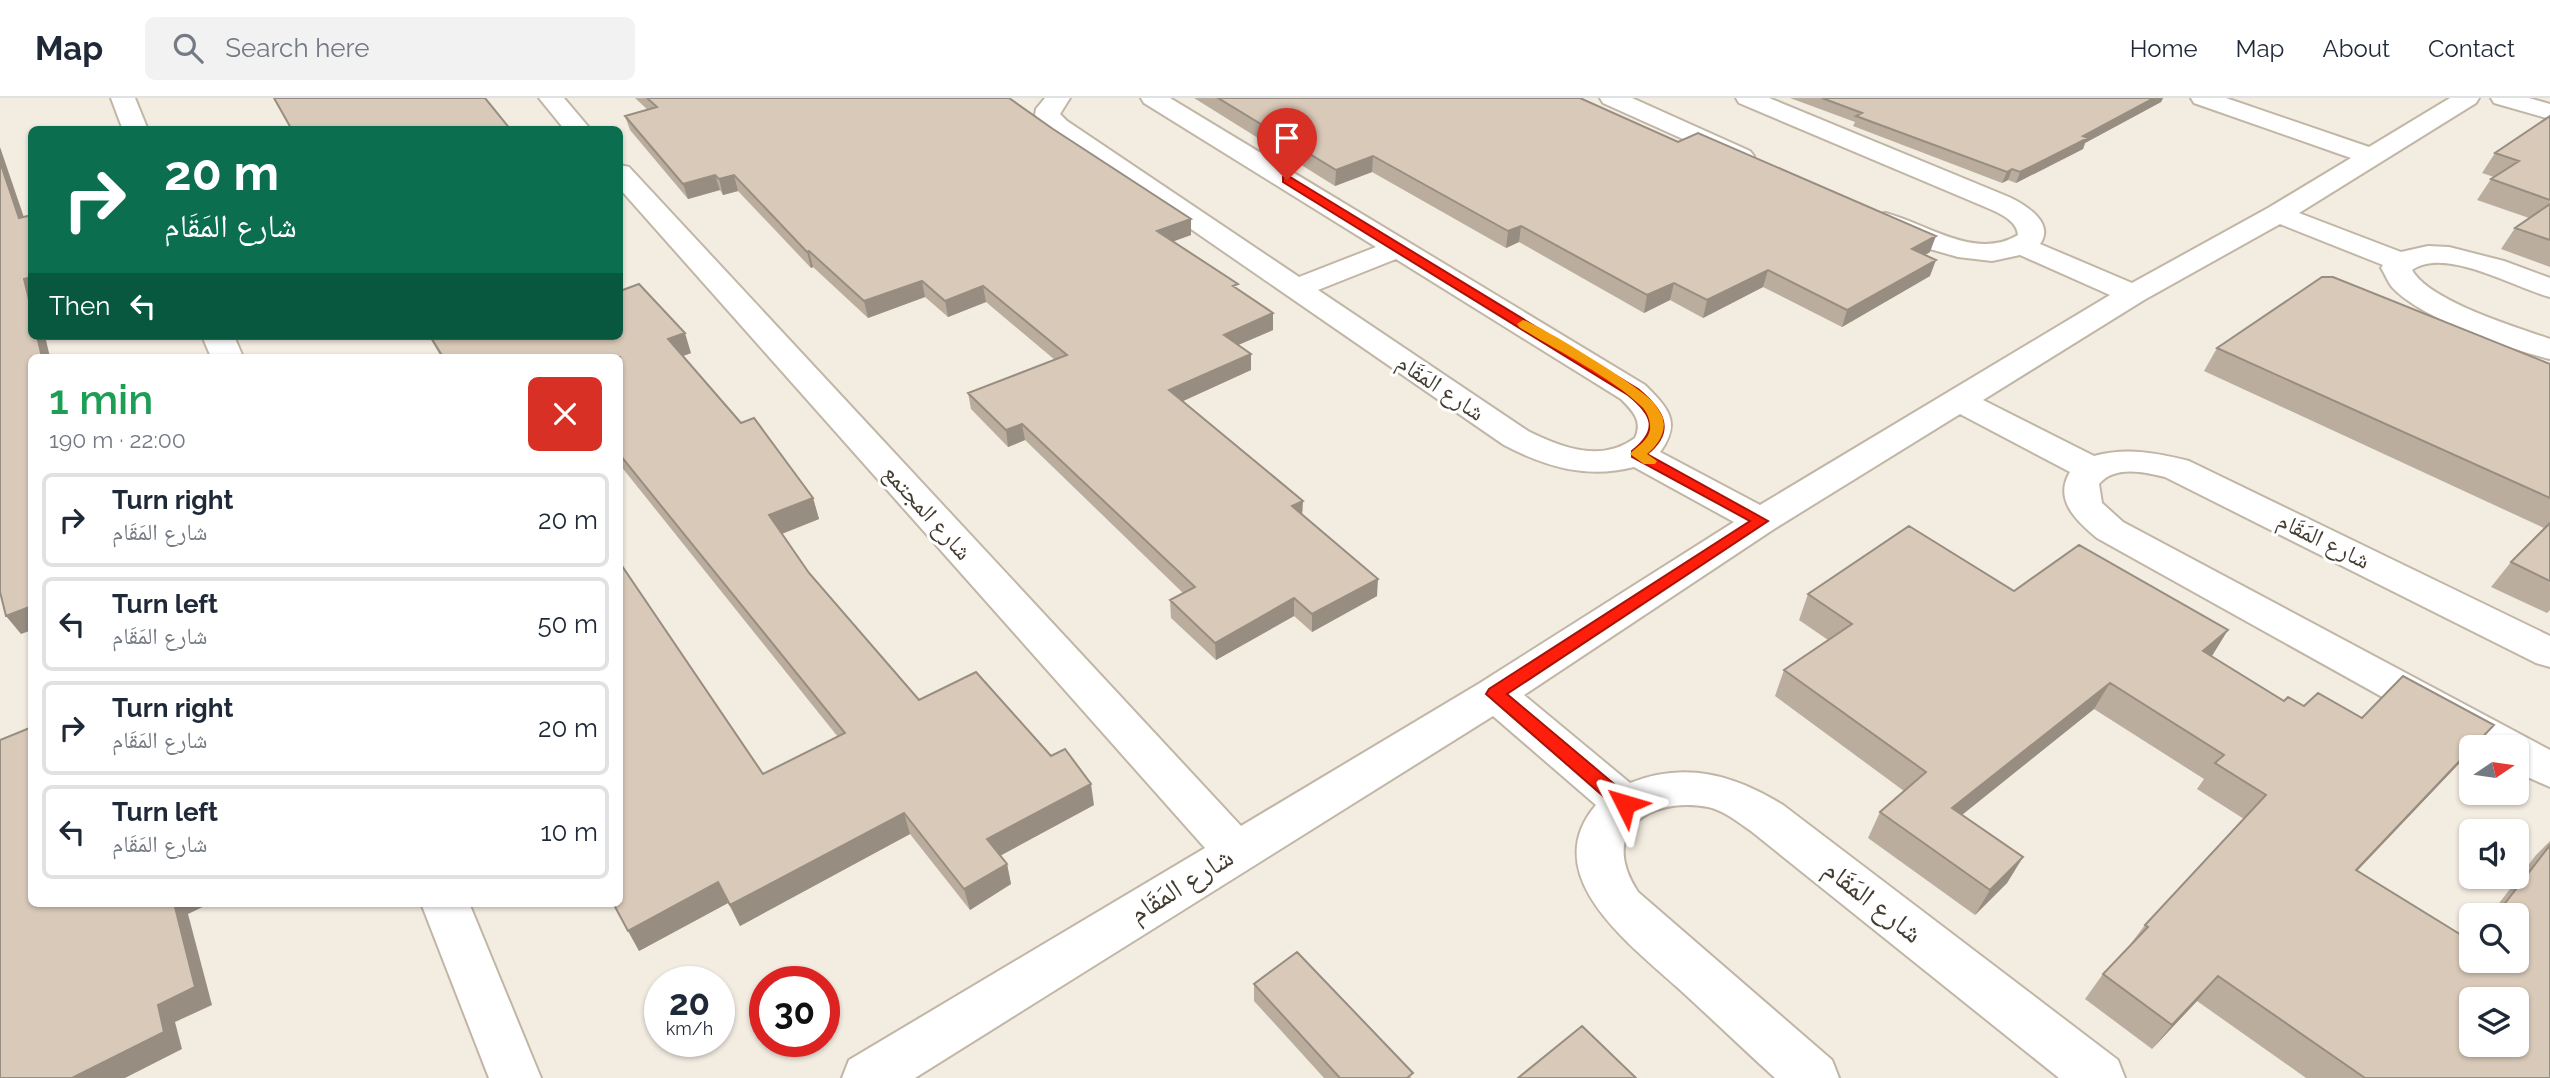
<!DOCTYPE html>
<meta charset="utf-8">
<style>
:root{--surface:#fff;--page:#f2f2f3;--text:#1f2937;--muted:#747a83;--line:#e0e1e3}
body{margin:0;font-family:Raleway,"Noto Naskh Arabic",sans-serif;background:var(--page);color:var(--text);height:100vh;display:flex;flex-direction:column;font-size:26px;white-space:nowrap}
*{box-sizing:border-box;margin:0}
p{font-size:23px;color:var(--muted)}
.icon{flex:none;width:38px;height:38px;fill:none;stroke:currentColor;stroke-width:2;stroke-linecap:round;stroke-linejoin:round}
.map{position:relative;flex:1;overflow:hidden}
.details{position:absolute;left:28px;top:256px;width:595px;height:553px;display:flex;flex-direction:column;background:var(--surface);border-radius:10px;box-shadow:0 2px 5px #0004}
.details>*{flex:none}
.top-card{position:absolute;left:28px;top:28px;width:595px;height:214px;border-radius:10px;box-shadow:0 2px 5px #0004;background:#0b6e4f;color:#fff;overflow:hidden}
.needle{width:46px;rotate:77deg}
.controls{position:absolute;left:2459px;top:637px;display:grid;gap:14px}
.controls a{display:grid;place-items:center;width:70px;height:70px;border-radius:10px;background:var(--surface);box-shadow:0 2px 5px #0004;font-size:35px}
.speed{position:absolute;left:644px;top:868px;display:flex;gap:14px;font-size:35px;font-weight:700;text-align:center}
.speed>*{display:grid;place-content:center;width:91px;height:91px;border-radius:50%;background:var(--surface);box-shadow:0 2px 5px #0004;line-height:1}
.speed small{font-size:18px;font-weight:400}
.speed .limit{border:10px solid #d22;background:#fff;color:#111}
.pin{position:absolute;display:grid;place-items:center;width:60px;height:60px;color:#fff;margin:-72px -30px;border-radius:50% 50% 50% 0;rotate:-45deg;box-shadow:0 0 7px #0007}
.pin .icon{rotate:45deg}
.me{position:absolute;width:77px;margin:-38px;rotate:310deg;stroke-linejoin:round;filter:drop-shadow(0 0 5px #0008)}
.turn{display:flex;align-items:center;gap:24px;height:147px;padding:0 21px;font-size:32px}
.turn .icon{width:91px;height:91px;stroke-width:2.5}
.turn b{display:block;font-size:49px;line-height:60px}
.then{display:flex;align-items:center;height:66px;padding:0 21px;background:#0003;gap:14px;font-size:26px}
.round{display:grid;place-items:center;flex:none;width:74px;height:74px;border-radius:10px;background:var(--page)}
.head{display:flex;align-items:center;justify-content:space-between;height:119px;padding:0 21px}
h1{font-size:42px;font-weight:600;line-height:52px;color:#1e9e55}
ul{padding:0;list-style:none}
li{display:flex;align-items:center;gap:21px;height:94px;margin:0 14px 10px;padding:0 7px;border:4px solid var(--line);border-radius:10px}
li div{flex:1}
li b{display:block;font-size:26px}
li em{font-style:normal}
header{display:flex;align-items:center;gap:42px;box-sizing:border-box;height:98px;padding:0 35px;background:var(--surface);border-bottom:2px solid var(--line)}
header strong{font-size:33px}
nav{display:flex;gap:38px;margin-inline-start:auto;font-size:24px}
.search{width:490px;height:63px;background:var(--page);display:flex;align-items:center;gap:18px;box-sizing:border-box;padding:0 24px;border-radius:10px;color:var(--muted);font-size:26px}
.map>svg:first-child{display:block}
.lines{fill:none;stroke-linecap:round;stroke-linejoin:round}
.street-casing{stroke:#c1b6a6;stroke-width:4}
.street{fill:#fff;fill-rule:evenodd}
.wall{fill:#bbad9e}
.shaded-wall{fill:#988d81}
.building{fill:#d9c9b8;stroke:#988d81;stroke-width:2;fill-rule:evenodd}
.route{fill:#ff1e0c;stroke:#a61408;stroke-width:2}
.slow{fill:#f59e0b}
.labels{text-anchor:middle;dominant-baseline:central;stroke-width:6;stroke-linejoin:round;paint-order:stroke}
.street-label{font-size:24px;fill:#443b31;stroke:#fff}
.near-street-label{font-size:28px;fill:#443b31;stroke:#fff}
</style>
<header>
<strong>Map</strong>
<div class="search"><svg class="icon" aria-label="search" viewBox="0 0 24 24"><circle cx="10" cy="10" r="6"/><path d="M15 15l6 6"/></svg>Search here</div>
<nav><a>Home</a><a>Map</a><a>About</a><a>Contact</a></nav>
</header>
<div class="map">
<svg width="2550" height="980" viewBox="0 0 2550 980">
<rect width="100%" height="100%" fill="#f3ece1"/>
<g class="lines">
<!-- street casing -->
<g class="street-casing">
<path id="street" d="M 111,0 L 135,0 L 148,32 L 123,32 Z
M 539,0 L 564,0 L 591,32 L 565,32 Z
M 1045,0 L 1070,0 L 1060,16 L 1067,23 L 1299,179 L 1376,149 L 1144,5 L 1141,0 L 1170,0 L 1645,287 C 1668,310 1682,324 1660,354 L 1760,407 L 2110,197 L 2020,157 L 1992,163 L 1958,159 L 1923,149 L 1875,129 L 1871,123 L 1875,117 L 1885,115 C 1926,125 1975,163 2018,137 C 2017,123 2001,116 1990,111 L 1739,5 L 1736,0 L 1769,0 L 2009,99 C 2026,107 2055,125 2040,146 L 2132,185 L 2268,110 L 2351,60 L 2194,5 L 2191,0 L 2226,0 L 2369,49 L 2450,0 L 2479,0 L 2476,5 L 2299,115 L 2401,154 L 2428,148 L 2449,149 L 2504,163 L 2550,180 L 2550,199 C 2515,190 2445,148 2412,172 C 2429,203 2516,229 2550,241 L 2550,261 C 2509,251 2420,220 2392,189 C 2388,184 2385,176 2381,170 L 2383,167 L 2280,126 L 2144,202 L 1983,302 L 2094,358 C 2127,349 2157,355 2189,363 L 2550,538 L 2550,569 L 2536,565 L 2165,379 C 2144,374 2115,367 2099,386 L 2102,405 L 2123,424 L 2550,652 L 2550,689 L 2516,674 L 2516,649 L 2472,649 L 2097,440 C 2077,423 2053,402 2070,374 L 1960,316 L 1774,431 L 1524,597 L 1630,685 C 1686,663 1734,677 1783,707 L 2118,962 L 2125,980 L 2059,980 L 1751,733 C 1738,724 1723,712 1708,709 C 1648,698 1598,734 1638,794 L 1832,962 L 1839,980 L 1775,980 C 1742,950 1710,919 1677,889 C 1630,846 1536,777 1596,707 L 1493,618 L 915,980 L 842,980 L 849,962 L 1205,750 L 620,91 L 620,67 L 629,69 L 1241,728 L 1480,585 L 1734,424 L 1634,369 C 1587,381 1546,369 1504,347 L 1049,33 L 1035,17 L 1036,11 ZM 1396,161 L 1621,301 C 1633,313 1643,323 1635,340 C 1601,365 1562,350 1528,333 L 1318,192 Z
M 1600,0 L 1632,0 L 1750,53 L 1754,58 L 1750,63 L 1741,66 L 1732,63 L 1603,5 Z
M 2491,0 L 2529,0 L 2550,6 L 2550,21 L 2494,5 Z
M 202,238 L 234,238 L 243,259 L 211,259 Z
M 421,805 L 469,805 L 541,980 L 489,980 Z"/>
</g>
<!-- street -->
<use href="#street" class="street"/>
</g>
<!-- wall -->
<path class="wall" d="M 274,0 L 511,32 L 291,32 Z
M 635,0 L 1009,0 L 1053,31 L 1191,121 L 1191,137 L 1173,143 L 1238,192 L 1273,232 L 1238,247 L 1251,256 L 1251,272 L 1183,303 L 1303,417 L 1377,498 L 1312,534 L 1294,518 L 1216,562 L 1171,520 L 1170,502 L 1183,495 L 1025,342 L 1008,349 L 971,311 L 968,295 L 1055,262 L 986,204 L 948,219 L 925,199 L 868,220 L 813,169 L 811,170 L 738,93 L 723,97 L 720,92 L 688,101 L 630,32 L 625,18 L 648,12 Z
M 1194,0 L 1580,0 L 1930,154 L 1925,157 L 1930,178 L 1842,229 L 1763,189 L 1703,220 L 1670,202 L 1644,215 L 1519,144 L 1506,150 L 1372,74 L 1335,88 Z
M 1790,0 L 2163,0 L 2161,4 L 2085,45 L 2083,51 L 2016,85 L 2008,82 L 2002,85 L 1853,28 L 1855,24 Z
M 2550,18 L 2550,169 L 2501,151 L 2515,130 L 2529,120 L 2477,102 L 2491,81 L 2494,79 L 2482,75 L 2495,55 Z
M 429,238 L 620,238 L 691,255 L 683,258 L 741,325 L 813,400 L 819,421 L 782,436 L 809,475 L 919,602 L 1094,707 L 1000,758 L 1007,766 L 1011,786 L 970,812 L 910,736 L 740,828 L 728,805 L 639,853 L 763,676 L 838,639 L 620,367 L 620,259 L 441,259 Z
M 2217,250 L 2550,266 L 2550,512 L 2547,515 L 2491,489 L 2511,464 L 2544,430 L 2204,273 Z
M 2014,493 L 2211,558 L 2284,603 L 2304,608 L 2362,620 L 2471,649 L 2471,653 L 2357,773 L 2470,842 L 2471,842 L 2471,863 L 2516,817 L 2490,817 L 2536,757 L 2550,743 L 2550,980 L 2306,980 L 2197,903 L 2152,951 L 2085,901 L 2103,876 L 2126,852 L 2145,827 L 2244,721 L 2197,691 L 2204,681 L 2094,611 L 1962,717 L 2023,759 L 2007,785 L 1975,817 L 1868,740 L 1880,714 L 1904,693 L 1775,598 L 1784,572 L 1828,542 L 1799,522 L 1808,496 Z
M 1254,886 L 1412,980 L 1324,980 L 1254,903 Z"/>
<!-- shaded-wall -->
<path class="shaded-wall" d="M 2154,0 L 2163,0 L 2161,4 L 2085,45 L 2083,51 L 2016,85 L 2020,74 L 2083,38 Z
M 0,49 L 30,137 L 19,120 L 0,64 Z
M 1373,58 L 1372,74 L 1335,88 L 1336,72 Z
M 2012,71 L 2008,82 L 2002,85 L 2007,74 Z
M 715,77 L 720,92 L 688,101 L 683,86 Z
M 734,77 L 738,93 L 723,97 L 719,81 Z
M 1191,121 L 1191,137 L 1158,149 L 1157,133 Z
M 1521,128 L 1519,144 L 1506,150 L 1508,133 Z
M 1936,138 L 1930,154 L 1906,168 L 1912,151 Z
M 809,153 L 813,169 L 811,170 L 807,154 Z
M 1936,162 L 1930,178 L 1842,229 L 1847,212 Z
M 1768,172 L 1763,189 L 1703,220 L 1707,202 Z
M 32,179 L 32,214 L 24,181 Z
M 922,183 L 925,199 L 868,220 L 864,203 Z
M 1674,185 L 1670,202 L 1644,215 L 1647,197 Z
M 983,188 L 986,204 L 948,219 L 945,203 Z
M 1273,215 L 1273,232 L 1224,253 L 1224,237 Z
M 685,235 L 691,255 L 675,261 L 668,241 Z
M 37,238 L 45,238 L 50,259 L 42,259 Z
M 1251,256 L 1251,272 L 1170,309 L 1169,292 Z
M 1022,326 L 1025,342 L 1008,349 L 1006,332 Z
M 813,400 L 819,421 L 776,438 L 769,417 Z
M 1303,403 L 1302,420 L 1292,408 Z
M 1378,481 L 1377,498 L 1312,534 L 1312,516 Z
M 1294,500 L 1294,518 L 1216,562 L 1215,545 Z
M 32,508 L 32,532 L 21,536 L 6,518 Z
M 2228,532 L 2212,558 L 2203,553 Z
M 2110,585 L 2094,611 L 1938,736 L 1952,710 Z
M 2471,651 L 2471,653 L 2334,797 L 2356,772 Z
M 1091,686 L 1094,707 L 992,762 L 987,741 Z
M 904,715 L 910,736 L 740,828 L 730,807 Z
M 2023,759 L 2007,785 L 1975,817 L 1990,792 Z
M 1007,766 L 1011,786 L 970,812 L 964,791 Z
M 718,784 L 728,805 L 639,853 L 628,833 Z
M 174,805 L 211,805 L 188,816 L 212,907 L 175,924 L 182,951 L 125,980 L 72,980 L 158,907 Z
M 2218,878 L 2197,903 L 2152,951 L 2172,927 Z"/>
<!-- building -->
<path class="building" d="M 274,0 L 485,0 L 511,32 L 292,32 Z
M 647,0 L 1009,0 L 1053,31 L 1191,121 L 1157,133 L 1238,186 L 1233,188 L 1273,215 L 1224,237 L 1251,256 L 1169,292 L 1303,403 L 1292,408 L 1378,481 L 1312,516 L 1294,500 L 1215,545 L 1170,502 L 1195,489 L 1022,326 L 1006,332 L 968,295 L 1067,257 L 983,188 L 945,203 L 922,183 L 864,203 L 809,153 L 807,154 L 734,77 L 719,81 L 715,77 L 683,86 L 625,18 L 657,9 Z
M 1218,0 L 1580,0 L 1678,44 L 1698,35 L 1936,138 L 1912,151 L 1936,162 L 1847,212 L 1768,172 L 1707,202 L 1674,185 L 1647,197 L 1521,128 L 1508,133 L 1373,58 L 1336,72 Z
M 1822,0 L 2154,0 L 2083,38 L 2088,40 L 2020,74 L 2012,71 L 2007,74 L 1856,18 L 1862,15 Z
M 2550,18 L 2550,102 L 2491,81 L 2519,63 L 2495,55 Z
M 0,64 L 19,120 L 32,117 L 32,179 L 24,181 L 32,214 L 32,238 L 37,238 L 42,259 L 32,259 L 32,508 L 6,518 L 0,494 Z
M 2550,106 L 2550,142 L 2515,130 Z
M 2322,179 L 2333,179 L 2550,266 L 2550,400 L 2217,250 Z
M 639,186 L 685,235 L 668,241 L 741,325 L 754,320 L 813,400 L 769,417 L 809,475 L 919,602 L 976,574 L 1051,658 L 1065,651 L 1091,686 L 987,741 L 1007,766 L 964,791 L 904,715 L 730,807 L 718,784 L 628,833 L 613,805 L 620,805 L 620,465 L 763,676 L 845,635 L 620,357 L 620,259 L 443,259 L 430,238 L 620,238 L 620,193 Z
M 2550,425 L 2550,483 L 2511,464 Z
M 1909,428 L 2014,493 L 2079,447 L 2228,532 L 2203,553 L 2284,603 L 2288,599 L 2304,608 L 2318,595 L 2362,620 L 2403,578 L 2494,627 L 2473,649 L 2471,649 L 2471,651 L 2356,772 L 2471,843 L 2471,863 L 2516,863 L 2516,817 L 2496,817 L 2550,747 L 2550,980 L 2365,980 L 2218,878 L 2172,927 L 2103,876 L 2148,829 L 2145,827 L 2266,697 L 2215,665 L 2224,657 L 2110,585 L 1952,710 L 2023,759 L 1990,792 L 1880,714 L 1926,674 L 1784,572 L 1852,526 L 1808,496 ZM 2471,901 L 2516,901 L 2516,947 L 2471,947 Z
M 32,629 L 32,805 L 174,805 L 195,889 L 158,907 L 164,934 L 72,980 L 0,980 L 0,642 Z
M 1297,854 L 1413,975 L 1407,980 L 1340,980 L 1254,886 Z
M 1582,928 L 1636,980 L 1518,980 Z"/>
<!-- route -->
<path class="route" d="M 1283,79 L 1290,79 L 1638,291 C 1662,311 1677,332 1647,356 L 1768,423 L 1507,596 L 1632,701 L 1634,706 L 1632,711 L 1625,713 L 1618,711 L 1486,596 L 1489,591 L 1750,423 L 1632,359 L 1632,353 C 1659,332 1653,317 1628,297 L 1283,84 Z"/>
<!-- slow -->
<path class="slow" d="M 1523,222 C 1542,228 1640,289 1653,304 C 1656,307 1660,314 1662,318 C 1668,333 1658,347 1647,356 L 1657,363 L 1655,366 L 1644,366 L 1630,356 C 1637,348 1648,343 1650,332 C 1651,323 1647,313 1641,308 C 1608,277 1557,253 1519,229 L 1517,226 Z"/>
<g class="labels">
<!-- street labels -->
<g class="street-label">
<text transform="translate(1441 289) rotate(34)">شارع المَقَام</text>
<text transform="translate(928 414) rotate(48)">شارع المجتمع</text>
<text transform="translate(2324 442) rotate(26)">شارع المَقَام</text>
</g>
<!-- near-street labels -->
<g class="near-street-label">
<text transform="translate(1181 787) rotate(-32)">شارع المَقَام</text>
<text transform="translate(1873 803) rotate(38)">شارع المَقَام</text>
</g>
</g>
</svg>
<div class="controls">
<a><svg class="needle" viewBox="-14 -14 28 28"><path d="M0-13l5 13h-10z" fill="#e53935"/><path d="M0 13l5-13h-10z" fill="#747a83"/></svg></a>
<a><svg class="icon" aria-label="sound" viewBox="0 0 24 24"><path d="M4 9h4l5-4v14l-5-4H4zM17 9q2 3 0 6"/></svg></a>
<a><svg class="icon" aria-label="search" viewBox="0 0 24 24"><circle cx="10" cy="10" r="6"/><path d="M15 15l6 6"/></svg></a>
<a><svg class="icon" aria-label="layers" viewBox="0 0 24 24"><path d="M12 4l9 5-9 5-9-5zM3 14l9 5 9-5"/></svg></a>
</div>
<div class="speed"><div>20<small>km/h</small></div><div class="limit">30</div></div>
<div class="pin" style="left:1287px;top:82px;background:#d93025"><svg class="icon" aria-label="arrive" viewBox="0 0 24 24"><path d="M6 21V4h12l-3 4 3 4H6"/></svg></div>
<svg class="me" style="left:1625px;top:706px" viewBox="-20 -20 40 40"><path d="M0-17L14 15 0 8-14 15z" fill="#ff1e0c" stroke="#fff" stroke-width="4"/></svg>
<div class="top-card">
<div class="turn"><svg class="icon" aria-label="right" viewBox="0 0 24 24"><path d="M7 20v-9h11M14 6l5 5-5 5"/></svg><div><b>20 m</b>شارع المَقَام</div></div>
<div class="then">Then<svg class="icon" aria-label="left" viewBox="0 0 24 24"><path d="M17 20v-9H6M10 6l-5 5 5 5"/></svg></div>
</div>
<section class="details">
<div class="head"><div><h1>1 min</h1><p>190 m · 22:00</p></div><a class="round" style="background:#d93025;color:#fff"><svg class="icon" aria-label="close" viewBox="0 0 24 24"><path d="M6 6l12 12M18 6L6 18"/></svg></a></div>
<ul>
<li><svg class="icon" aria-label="right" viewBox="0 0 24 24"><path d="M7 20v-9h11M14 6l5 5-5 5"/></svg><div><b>Turn right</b><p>شارع المَقَام</p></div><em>20 m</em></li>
<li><svg class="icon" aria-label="left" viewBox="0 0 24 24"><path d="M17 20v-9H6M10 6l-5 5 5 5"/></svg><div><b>Turn left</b><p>شارع المَقَام</p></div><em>50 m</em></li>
<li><svg class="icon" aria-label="right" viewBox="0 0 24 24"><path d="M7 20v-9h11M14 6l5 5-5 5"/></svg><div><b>Turn right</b><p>شارع المَقَام</p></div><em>20 m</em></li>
<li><svg class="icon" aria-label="left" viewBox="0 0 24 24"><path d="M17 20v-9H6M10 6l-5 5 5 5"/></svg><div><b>Turn left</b><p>شارع المَقَام</p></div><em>10 m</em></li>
</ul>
</section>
</div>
